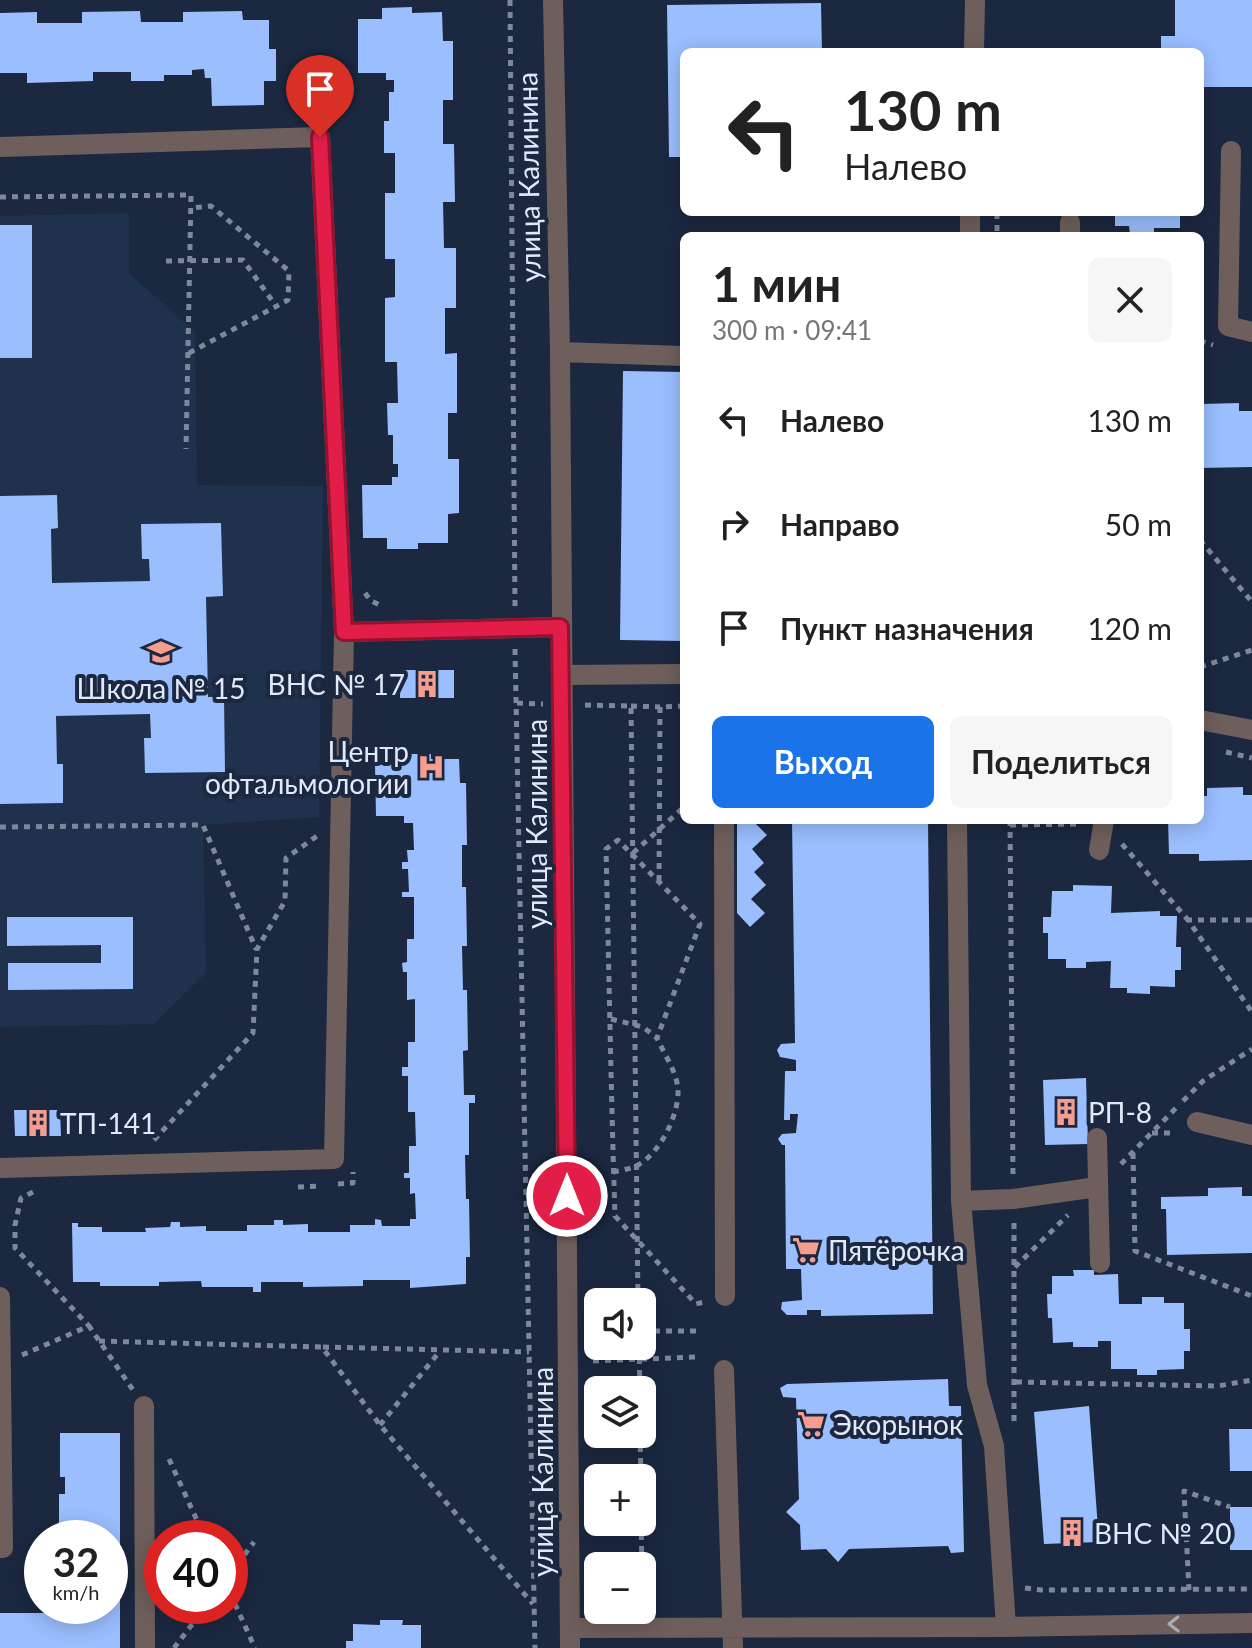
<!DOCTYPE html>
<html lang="ru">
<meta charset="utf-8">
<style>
:root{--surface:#fff;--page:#f6f6f6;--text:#222;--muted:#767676;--accent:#1a73e8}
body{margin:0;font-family:Lato,sans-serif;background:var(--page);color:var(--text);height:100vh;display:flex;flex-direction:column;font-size:30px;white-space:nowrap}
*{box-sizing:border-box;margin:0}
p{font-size:26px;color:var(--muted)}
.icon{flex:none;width:44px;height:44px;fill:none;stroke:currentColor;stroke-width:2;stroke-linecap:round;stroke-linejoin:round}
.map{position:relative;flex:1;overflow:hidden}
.sheet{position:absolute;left:680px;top:232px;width:524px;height:592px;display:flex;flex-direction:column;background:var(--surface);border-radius:12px;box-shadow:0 4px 20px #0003}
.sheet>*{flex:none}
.guide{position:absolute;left:680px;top:48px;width:524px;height:168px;border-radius:12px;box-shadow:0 4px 20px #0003;background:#fff;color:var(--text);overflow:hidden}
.controls{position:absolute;left:584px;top:1288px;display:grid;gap:16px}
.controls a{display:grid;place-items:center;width:72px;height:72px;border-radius:12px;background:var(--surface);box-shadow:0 4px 20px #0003;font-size:40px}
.speed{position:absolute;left:24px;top:1520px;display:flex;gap:16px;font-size:40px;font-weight:700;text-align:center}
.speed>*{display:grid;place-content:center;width:104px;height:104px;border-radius:50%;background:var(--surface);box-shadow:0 4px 20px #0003;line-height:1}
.speed small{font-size:20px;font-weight:400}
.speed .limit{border:12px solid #d22;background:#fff;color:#111}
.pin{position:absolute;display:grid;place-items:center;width:68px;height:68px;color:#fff;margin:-82px -34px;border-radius:50% 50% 50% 0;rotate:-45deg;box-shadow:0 0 8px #0007}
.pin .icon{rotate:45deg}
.me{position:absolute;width:88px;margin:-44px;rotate:0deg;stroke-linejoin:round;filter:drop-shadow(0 0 6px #0008)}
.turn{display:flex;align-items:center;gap:28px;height:168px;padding:0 32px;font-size:36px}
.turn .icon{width:104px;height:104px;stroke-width:2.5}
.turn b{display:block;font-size:56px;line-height:68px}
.round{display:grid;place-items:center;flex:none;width:84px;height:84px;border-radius:12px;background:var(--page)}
.headline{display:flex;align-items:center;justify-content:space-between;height:136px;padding:0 32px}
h1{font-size:48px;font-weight:700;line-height:60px}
.button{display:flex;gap:16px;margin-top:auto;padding:16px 32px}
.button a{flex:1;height:92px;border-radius:12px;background:var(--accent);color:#fff;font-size:32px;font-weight:700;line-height:92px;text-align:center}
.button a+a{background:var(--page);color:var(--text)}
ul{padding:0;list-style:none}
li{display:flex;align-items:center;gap:24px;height:104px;padding:0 32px}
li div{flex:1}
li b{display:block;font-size:30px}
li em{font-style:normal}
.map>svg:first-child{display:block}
.built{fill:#20314e}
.building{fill:#9abefe}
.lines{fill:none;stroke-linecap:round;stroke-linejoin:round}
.path{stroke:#7d889c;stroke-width:5;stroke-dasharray:6 6;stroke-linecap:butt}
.minor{stroke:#6f5f5c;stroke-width:20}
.oneway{stroke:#adabb2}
.route-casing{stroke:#92132f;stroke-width:20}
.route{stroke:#e11d48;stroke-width:14}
.labels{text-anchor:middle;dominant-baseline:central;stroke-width:8;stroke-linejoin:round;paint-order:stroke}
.street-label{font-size:28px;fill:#e0e9f9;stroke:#1b2840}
.poi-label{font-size:28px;fill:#e0e9f9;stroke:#1b2840;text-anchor:start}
</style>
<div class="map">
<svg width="1252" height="1648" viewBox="0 0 1252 1648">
<rect width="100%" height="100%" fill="#1b2840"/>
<!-- built -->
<path class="built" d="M 129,213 L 129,273 L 195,332 L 197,485 L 323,486 L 319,817 L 203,825 L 206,973 L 154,1024 L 0,1027 L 0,216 Z"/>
<!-- building -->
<path class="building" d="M 1175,0 L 1252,0 L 1252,87 L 1201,87 L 1200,52 L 1161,52 L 1161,36 L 1175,36 Z
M 821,3 L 822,52 L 684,52 L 684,157 L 669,157 L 667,5 Z
M 412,7 L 412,13 L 442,12 L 443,41 L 453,41 L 453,100 L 443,100 L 443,144 L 454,144 L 455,202 L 443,202 L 444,248 L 456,248 L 456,308 L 445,308 L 445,354 L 457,353 L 457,413 L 448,413 L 448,459 L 459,459 L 459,513 L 448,514 L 448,543 L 418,543 L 418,549 L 387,549 L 387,538 L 363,538 L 362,485 L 392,485 L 392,477 L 398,477 L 398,464 L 393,464 L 393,435 L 388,435 L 387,403 L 398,403 L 397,362 L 385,362 L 385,298 L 395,297 L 395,259 L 385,259 L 385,193 L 395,193 L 395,153 L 384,153 L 384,121 L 389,121 L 389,92 L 394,92 L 394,80 L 386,80 L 386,73 L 358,73 L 358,19 L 382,19 L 382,8 Z
M 140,11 L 141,22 L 183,22 L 183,12 L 242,11 L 243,20 L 269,20 L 269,49 L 276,49 L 276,81 L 264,81 L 264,105 L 212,106 L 211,78 L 205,78 L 204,69 L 192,70 L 192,75 L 164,75 L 164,81 L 131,81 L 131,72 L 93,72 L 93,81 L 27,83 L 27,73 L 0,73 L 0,13 L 37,12 L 37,23 L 82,23 L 82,12 Z
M 1115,212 L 1180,212 L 1180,228 L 1154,228 L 1154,234 L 1130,234 L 1129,226 L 1115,226 Z
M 0,225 L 32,225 L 32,358 L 0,358 Z
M 623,371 L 684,372 L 684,641 L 620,640 Z
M 1239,403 L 1239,411 L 1252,411 L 1252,467 L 1200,468 L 1201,404 Z
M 57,495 L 58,528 L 51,529 L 52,583 L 150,581 L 149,559 L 142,559 L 141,524 L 221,523 L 223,596 L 206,597 L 208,697 L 224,697 L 225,772 L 145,773 L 144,738 L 151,738 L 150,714 L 56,716 L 57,764 L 63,764 L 63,803 L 0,804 L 0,496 Z
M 400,670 L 454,670 L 454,698 L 400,698 Z
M 400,754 L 431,754 L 431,759 L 459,759 L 460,783 L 466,783 L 467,845 L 462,845 L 462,887 L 466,887 L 467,946 L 462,946 L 463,990 L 467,990 L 468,1050 L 463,1051 L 464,1095 L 475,1095 L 475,1103 L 469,1103 L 469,1155 L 465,1155 L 466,1199 L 469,1199 L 470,1257 L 466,1257 L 466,1284 L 410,1288 L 410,1280 L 363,1280 L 363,1286 L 303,1287 L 303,1282 L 261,1282 L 261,1292 L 253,1292 L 253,1287 L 202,1287 L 201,1281 L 159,1282 L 159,1286 L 100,1286 L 100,1282 L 73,1282 L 72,1223 L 78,1223 L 78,1227 L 102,1227 L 102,1232 L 146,1232 L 145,1228 L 170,1227 L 171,1222 L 180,1222 L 180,1227 L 206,1226 L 206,1231 L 247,1231 L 247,1225 L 274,1225 L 274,1220 L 283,1220 L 283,1225 L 308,1224 L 308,1232 L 350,1232 L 350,1225 L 375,1225 L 375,1219 L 381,1220 L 382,1226 L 410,1226 L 410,1219 L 416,1219 L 415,1193 L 410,1194 L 410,1178 L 404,1178 L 404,1173 L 409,1173 L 409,1146 L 416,1146 L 415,1112 L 408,1112 L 408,1076 L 402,1076 L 402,1067 L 408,1067 L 408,1042 L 415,1042 L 415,999 L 407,1000 L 407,972 L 403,972 L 402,963 L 407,962 L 407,939 L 414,939 L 414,897 L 402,897 L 402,892 L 409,892 L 408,869 L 402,869 L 402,862 L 408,862 L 407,850 L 414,850 L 413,823 L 404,823 L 404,816 L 376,816 L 375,765 L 400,764 Z
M 1243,787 L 1243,795 L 1252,795 L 1252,860 L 1199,861 L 1199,854 L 1169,854 L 1168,820 L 1200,820 L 1200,796 L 1207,796 L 1207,788 Z
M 737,820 L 752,820 L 767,835 L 752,849 L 764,863 L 754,872 L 766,885 L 751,899 L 765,913 L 750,927 L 737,913 Z
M 792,820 L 928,820 L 933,1314 L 821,1316 L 821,1310 L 807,1310 L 807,1315 L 787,1315 L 781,1309 L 782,1302 L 802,1300 L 801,1269 L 786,1269 L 785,1145 L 782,1145 L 778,1139 L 782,1134 L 796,1133 L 798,1114 L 790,1114 L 790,1120 L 784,1120 L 785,1071 L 796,1071 L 796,1060 L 780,1057 L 777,1050 L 781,1044 L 795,1043 Z
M 1073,885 L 1112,886 L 1111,913 L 1160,911 L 1160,916 L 1177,916 L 1176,947 L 1181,947 L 1181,970 L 1175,970 L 1175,987 L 1150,986 L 1150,994 L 1127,993 L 1127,988 L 1110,988 L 1111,961 L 1086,962 L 1086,968 L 1066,968 L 1066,959 L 1048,959 L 1048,933 L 1043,933 L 1043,917 L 1051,917 L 1052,891 L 1073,891 Z
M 7,917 L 133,917 L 133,989 L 8,990 L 8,963 L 101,963 L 101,945 L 7,946 Z
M 1086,1078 L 1088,1144 L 1045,1145 L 1043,1080 Z
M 14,1110 L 60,1110 L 61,1136 L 15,1136 Z
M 1242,1187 L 1242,1196 L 1252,1196 L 1252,1253 L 1167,1255 L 1166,1209 L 1161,1209 L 1161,1197 L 1208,1196 L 1208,1188 Z
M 1073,1270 L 1094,1270 L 1094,1275 L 1118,1274 L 1119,1304 L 1142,1304 L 1142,1297 L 1164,1297 L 1164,1303 L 1184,1303 L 1184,1329 L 1190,1329 L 1190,1351 L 1184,1351 L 1184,1369 L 1157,1370 L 1157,1375 L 1137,1375 L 1137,1369 L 1111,1369 L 1111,1341 L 1098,1341 L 1098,1347 L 1073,1347 L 1073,1342 L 1053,1343 L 1052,1318 L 1048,1318 L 1047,1294 L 1052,1294 L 1052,1276 L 1074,1276 Z
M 948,1379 L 949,1406 L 961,1406 L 964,1552 L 951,1553 L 948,1546 L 849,1549 L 838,1562 L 826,1549 L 801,1550 L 800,1525 L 786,1512 L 799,1499 L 796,1398 L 783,1397 L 780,1388 L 787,1384 Z
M 1089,1406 L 1099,1542 L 1044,1544 L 1034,1412 Z
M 1229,1429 L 1252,1429 L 1252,1471 L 1230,1471 Z
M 60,1433 L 120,1433 L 120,1648 L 0,1648 L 0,1613 L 64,1613 L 64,1606 L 110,1606 L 110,1538 L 59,1538 L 59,1494 L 65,1494 L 65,1477 L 60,1477 Z
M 1230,1507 L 1252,1507 L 1252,1550 L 1230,1550 Z
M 380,1620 L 403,1620 L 402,1625 L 421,1625 L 421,1648 L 346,1648 L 346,1641 L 353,1641 L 353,1624 L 380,1625 Z"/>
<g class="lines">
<!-- path -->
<path class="path" d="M 510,0 L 515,607
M 0,197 L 191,195 L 186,449
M 997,213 L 997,236
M 166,261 L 243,260 L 276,306
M 1200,344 L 1204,342 L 1213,345
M 189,353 L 288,300 L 289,271 L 211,206 L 191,208
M 1200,540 L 1252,602
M 365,593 L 371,601 L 382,606
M 515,649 L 535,1648
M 1200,667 L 1252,650
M 517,703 L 543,704
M 585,705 L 631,706 L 638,1302
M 631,706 L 660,707
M 1226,752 L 1252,758
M 1010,820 L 1013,1177
M 1010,825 L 1081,824
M 0,827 L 203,825 L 256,949
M 1122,844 L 1188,920
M 633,853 L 684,807
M 659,881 L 660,707 L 684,706
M 1252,920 L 1188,920 L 1252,1012
M 611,1019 L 643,1027 L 657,1038
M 1183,1101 L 1203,1081 L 1252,1049
M 1152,1133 L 1176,1133
M 154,1140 L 253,1033 L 257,949 L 285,901 L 286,858 L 317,836
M 1133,1153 L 1135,1251 L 1252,1296
M 1121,1164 L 1176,1108
M 613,1172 C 621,1170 631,1169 638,1165 C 660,1153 679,1115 678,1090 C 677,1072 664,1054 657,1038 L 700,924 L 618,840 L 606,849 C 609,971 611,1094 615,1216 L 696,1304 L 704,1302
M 338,1184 L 353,1183 L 353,1172
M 298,1187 L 320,1186
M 33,1192 L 21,1198 L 15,1225 L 15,1248 L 89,1326
M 1014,1223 L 1014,1425
M 1015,1267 L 1068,1215
M 642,1331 L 697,1331
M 99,1341 L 322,1347 L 380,1425 L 533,1604
M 639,1346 L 640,1390
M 323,1347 L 529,1352
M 22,1355 L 89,1326 L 133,1390
M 593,1361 L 695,1357
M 1016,1382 L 1218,1386 L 1252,1380
M 380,1425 L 440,1351
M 640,1434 L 641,1478
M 169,1459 L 205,1538
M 641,1522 L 642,1566
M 230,1574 L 254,1542
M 1025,1588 L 1041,1590 L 1252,1589
M 1189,1590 L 1184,1491 L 1230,1507
M 230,1593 L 255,1648
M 174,1648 L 206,1606"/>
<!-- minor -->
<path class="minor" d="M 553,0 L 560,352 L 570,1648
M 974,52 L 975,0
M 0,147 L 320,137 L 344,632 L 334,1159 L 0,1168
M 1231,151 L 1228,326 L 1252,332
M 970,236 L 970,212
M 1070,236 L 1070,222
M 560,352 L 684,356
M 344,632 L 560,627
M 563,675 L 684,674
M 1200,720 L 1252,730
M 724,820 L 725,1296
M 957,820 L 961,1201 L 977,1385 L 994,1446 L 1006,1627
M 1099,850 L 1104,820
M 1197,1122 L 1252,1135
M 1097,1138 L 1100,1263
M 961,1201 L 1013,1199 L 1097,1187
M 0,1297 L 3,1548 L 0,1548
M 724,1370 L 733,1648
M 144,1406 L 145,1648
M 571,1628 L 1006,1627 L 1252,1623"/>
</g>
<!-- one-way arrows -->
<defs><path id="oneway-chevron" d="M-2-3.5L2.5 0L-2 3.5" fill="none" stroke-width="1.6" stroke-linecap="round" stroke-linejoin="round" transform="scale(2)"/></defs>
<use class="oneway" href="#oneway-chevron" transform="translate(1174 1624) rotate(179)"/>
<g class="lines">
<!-- route casing -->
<g class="route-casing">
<path id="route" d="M 320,137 L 344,632 L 560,627 L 567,1196"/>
</g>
<!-- route -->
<use href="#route" class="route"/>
</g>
<!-- icons -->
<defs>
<g id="school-bare" transform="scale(2.16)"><path d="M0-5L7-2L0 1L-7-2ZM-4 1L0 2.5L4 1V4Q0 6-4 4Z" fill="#f59d8f" stroke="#1b2840" stroke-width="2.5" paint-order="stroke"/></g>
<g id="building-bare" transform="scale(2.16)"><path d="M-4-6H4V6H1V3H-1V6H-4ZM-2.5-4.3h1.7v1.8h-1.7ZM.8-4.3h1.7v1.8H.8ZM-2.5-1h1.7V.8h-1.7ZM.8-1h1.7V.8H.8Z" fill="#f59d8f" stroke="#1b2840" stroke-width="2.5" paint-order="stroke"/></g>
<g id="hospital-bare" transform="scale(2.16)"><path d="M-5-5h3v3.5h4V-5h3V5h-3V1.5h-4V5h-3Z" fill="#f59d8f" stroke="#1b2840" stroke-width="2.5" paint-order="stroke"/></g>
<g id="supermarket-bare" transform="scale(2.16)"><path d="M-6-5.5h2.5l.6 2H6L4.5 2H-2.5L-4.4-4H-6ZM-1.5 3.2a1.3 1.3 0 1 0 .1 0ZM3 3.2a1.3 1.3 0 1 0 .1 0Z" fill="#f59d8f" stroke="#1b2840" stroke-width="2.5" paint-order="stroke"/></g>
</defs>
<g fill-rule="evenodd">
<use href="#school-bare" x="161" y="652"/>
<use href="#building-bare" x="427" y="684"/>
<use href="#hospital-bare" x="431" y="767"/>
<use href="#building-bare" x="1066" y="1112"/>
<use href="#building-bare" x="38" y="1123"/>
<use href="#supermarket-bare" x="806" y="1250"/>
<use href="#supermarket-bare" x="811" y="1424"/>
<use href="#building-bare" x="1072" y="1533"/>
</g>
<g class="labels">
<!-- street labels -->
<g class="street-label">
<text transform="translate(528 177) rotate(-91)">улица Калинина</text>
<text transform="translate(536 824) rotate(-90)">улица Калинина</text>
<text transform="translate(542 1472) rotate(-90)">улица Калинина</text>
</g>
<!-- poi labels -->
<g class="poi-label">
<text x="405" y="684" text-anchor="end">ВНС № 17</text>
<text x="161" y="688" text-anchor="middle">Школа № 15</text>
<text x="409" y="751" text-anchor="end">Центр<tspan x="409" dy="32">офтальмологии</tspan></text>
<text x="1088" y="1112">РП-8</text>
<text x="60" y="1123">ТП-141</text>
<text x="828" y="1250">Пятёрочка</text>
<text x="833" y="1424">Экорынок</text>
<text x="1094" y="1533">ВНС № 20</text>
</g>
</g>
</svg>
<div class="controls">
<a><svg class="icon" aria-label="sound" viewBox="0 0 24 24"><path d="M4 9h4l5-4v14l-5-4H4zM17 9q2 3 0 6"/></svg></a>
<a><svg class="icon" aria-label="layers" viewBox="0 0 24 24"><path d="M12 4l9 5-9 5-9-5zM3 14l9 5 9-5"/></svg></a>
<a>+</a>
<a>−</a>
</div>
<div class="speed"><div>32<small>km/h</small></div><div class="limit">40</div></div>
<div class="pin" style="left:320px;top:137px;background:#d93025"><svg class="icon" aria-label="arrive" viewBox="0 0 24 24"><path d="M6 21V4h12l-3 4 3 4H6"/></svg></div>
<svg class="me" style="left:567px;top:1196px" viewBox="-20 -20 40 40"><circle r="17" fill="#e11d48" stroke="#fff" stroke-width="3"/><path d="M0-11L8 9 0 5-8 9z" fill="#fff"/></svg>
<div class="guide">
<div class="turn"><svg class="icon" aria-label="left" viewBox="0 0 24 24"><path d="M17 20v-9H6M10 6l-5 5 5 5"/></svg><div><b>130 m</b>Налево</div></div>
</div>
<section class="sheet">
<div class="headline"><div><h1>1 мин</h1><p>300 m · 09:41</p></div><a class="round"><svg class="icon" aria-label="close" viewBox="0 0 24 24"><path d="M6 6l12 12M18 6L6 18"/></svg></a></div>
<ul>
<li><svg class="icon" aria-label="left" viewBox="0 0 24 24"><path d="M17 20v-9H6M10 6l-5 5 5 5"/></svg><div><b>Налево</b></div><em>130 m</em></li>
<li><svg class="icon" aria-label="right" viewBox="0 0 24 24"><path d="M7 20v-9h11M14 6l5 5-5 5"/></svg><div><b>Направо</b></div><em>50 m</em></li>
<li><svg class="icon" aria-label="arrive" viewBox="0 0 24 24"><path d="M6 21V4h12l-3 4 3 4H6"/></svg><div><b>Пункт назначения</b></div><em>120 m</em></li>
</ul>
<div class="button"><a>Выход</a><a>Поделиться</a></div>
</section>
</div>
